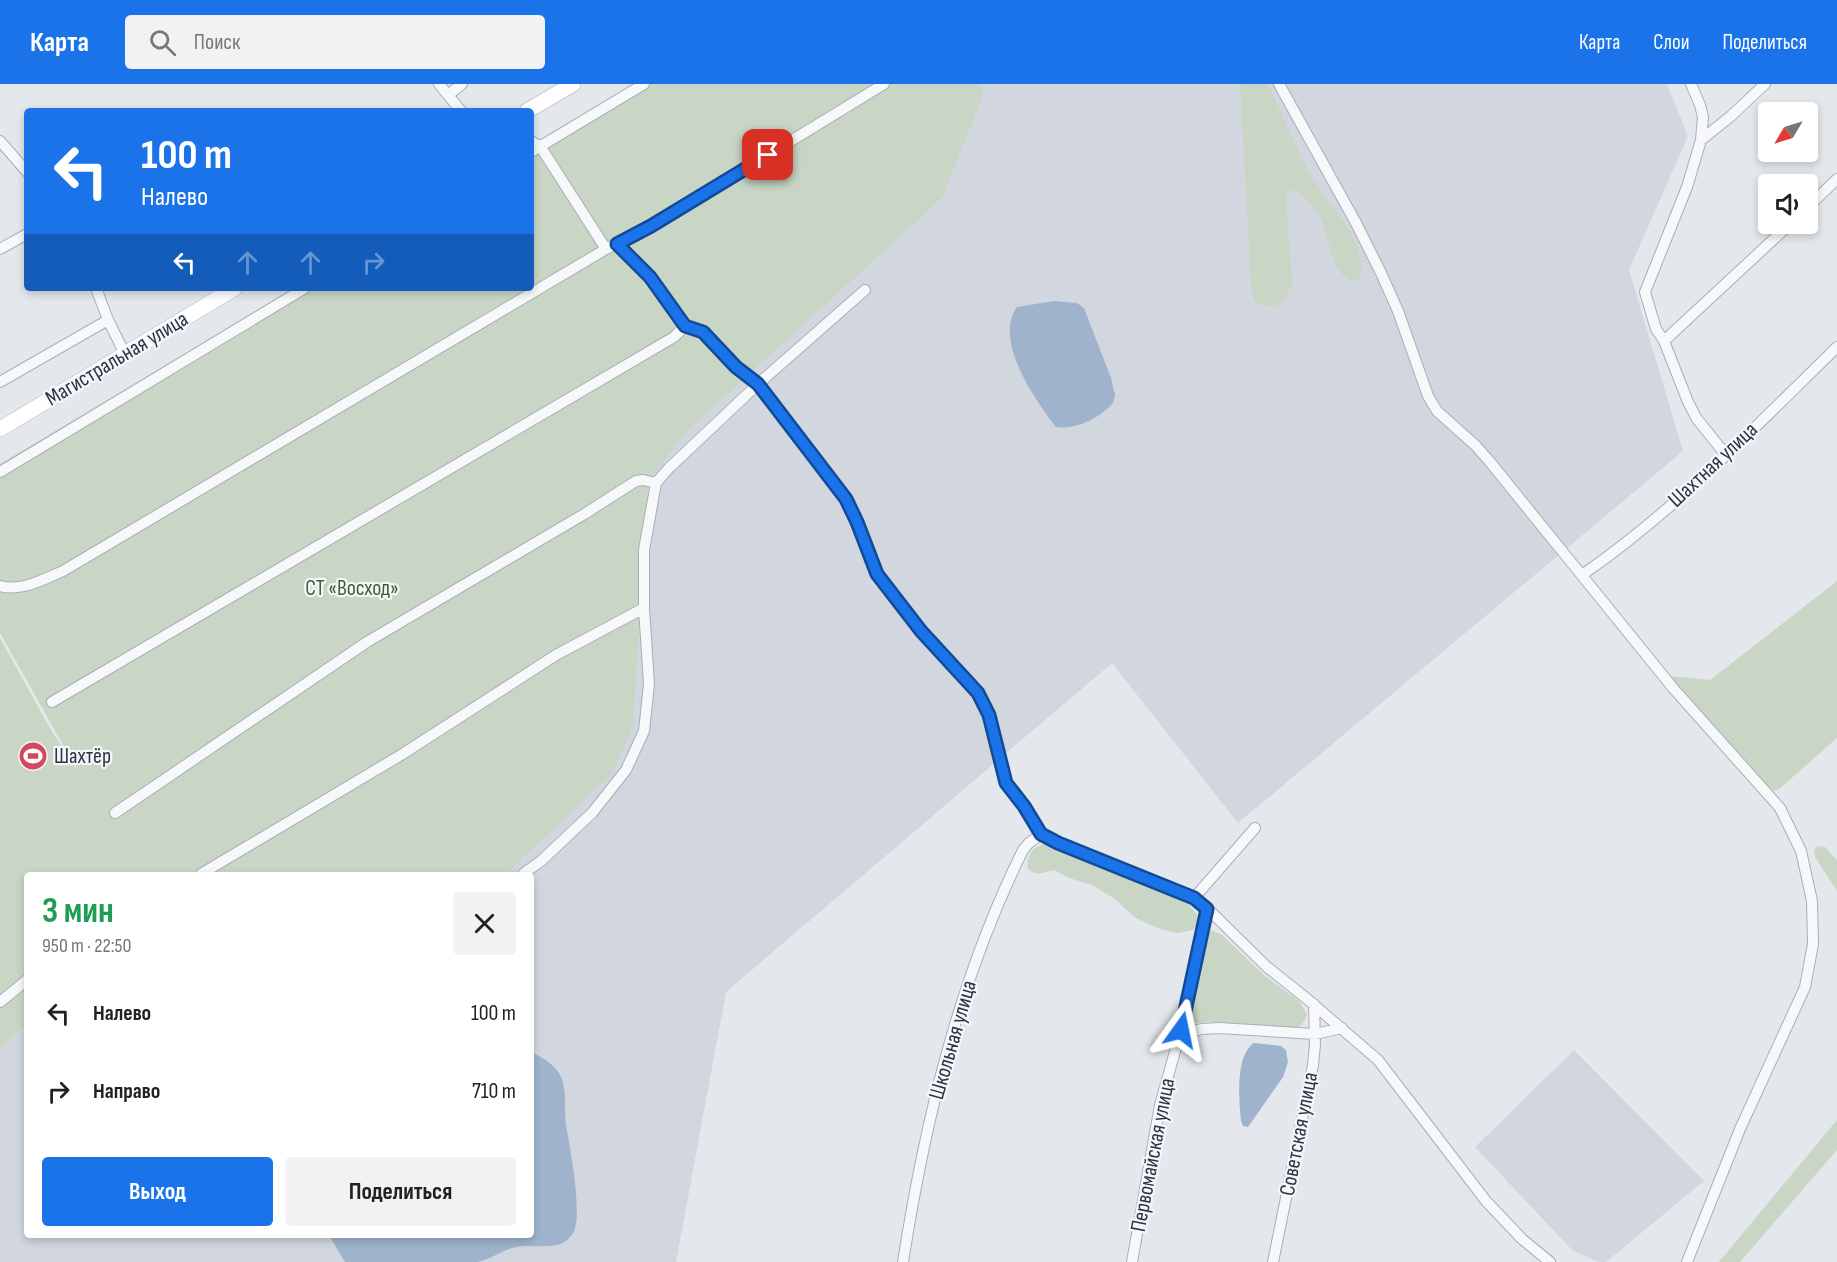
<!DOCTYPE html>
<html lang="ru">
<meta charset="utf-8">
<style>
:root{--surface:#fff;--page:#f2f2f2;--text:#222;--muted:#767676;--accent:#1a73e8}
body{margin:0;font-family:"Sofia Sans Condensed",sans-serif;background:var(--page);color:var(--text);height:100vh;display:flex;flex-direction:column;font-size:22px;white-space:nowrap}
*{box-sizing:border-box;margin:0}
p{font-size:20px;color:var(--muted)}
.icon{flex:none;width:33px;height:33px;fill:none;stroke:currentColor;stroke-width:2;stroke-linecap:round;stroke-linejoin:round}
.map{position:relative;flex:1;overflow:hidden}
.sheet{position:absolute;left:24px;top:788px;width:510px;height:366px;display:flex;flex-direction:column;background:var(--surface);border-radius:6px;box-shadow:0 3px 9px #0003}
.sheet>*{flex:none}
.banner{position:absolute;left:24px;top:24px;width:510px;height:183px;border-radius:6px;box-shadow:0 3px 9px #0003;background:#1a73e8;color:#fff;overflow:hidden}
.needle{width:39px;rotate:232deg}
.tools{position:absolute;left:1758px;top:18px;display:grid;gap:12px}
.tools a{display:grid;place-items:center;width:60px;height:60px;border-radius:6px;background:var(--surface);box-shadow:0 3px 9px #0003;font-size:30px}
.pin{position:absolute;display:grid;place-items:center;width:51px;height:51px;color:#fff;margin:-26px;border-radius:12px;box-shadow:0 3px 9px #0006}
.me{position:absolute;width:66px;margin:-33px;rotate:12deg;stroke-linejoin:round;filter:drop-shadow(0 0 4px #0008)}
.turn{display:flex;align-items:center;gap:21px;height:126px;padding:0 18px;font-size:27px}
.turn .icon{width:78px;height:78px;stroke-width:2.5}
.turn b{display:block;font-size:42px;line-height:51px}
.lanes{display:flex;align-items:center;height:57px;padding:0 18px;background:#0003;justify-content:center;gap:30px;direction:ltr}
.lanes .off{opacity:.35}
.round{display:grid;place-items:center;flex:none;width:63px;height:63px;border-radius:6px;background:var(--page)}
.headline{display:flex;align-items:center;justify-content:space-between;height:102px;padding:0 18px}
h1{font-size:36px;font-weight:700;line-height:45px;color:#1e9e55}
.cta{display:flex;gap:12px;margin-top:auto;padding:12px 18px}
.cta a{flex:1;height:69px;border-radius:6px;background:var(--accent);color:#fff;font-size:24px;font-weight:700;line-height:69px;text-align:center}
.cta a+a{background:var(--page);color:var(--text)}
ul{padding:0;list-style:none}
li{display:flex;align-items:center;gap:18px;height:78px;padding:0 18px}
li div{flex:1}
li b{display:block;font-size:22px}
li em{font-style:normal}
header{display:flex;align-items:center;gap:36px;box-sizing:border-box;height:84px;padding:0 30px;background:var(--accent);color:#fff}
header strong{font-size:28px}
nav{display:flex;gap:33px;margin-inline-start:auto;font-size:21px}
.search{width:420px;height:54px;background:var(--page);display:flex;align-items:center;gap:15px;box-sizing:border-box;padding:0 21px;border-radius:6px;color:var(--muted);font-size:22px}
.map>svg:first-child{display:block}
.built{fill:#d2d6de}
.green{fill:#c9d6c5}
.water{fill:#9fb4cc}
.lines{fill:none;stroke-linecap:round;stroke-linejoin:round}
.street-casing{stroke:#a9aeb7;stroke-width:12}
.secondary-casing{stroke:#a9aeb7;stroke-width:16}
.street{stroke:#f7f8fa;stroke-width:10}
.secondary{stroke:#fff;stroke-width:15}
.route-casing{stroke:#114b97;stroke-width:15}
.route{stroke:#1a73e8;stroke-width:10}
.labels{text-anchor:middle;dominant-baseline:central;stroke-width:4.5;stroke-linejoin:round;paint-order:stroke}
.street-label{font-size:22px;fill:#2b3445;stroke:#f4f6f9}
.park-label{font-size:22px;fill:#3f6138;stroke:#f4f6f9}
.poi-label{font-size:22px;fill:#2b3445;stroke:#f4f6f9;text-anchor:start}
</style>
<header>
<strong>Карта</strong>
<div class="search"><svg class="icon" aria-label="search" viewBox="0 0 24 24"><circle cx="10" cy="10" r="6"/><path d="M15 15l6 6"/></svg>Поиск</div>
<nav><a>Карта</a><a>Слои</a><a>Поделиться</a></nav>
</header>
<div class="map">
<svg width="1837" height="1178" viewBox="0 0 1837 1178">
<rect width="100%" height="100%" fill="#e4e7ec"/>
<!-- built -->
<path class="built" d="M 958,0 L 1667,0 L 1688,52 L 1629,186 L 1683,367 L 1238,739 L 1112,579 L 726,908 L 676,1178 L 0,1178 L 0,952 L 27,930 L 27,1150 L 531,1150 L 531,790 L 453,790 L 630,370 Z
M 1574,966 L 1704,1097 L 1606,1178 L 1598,1178 L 1572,1166 L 1475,1063 Z"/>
<!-- green -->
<path class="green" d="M 638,0 L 982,0 L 983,12 L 942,114 L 689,345 L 648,398 L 633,643 L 611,691 L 506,790 L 27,790 L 27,940 L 0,964 L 0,554 L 51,646 L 80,691 L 0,549 L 0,380 L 296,204 L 531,204 L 531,64 Z
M 1240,0 L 1268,0 C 1283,32 1296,65 1314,96 C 1330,125 1368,156 1360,193 L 1354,198 C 1330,189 1331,158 1322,137 C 1317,126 1307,116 1298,107 L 1294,106 L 1288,108 L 1286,115 L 1292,197 C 1287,217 1275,232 1254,216 L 1251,199 Z
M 1837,497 L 1837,654 L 1779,705 L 1770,708 L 1669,592 L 1710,596 Z
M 1044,760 L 1156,802 L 1188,819 L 1198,832 L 1198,838 L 1194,845 L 1189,847 L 1177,849 L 1157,844 L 1134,833 L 1115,815 L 1092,801 L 1069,794 L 1054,786 C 1043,788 1037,793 1028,785 C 1026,773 1032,763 1044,760 Z
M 1817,762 L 1825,763 L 1837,776 L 1837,807 L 1815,773 L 1814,766 Z
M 1211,846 L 1222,851 L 1266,893 L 1299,917 L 1307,930 C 1305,936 1303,942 1296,944 C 1280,950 1235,939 1216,938 C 1209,937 1201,939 1193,939 L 1190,935 L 1189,929 L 1207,848 Z
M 1837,1036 L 1837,1066 L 1740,1178 L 1719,1178 Z"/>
<!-- water -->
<path class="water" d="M 1054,217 L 1077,219 L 1084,224 L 1111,294 L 1115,311 L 1113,319 C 1099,334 1077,346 1056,343 C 1035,316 993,256 1017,223 Z
M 1254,959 L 1281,962 L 1286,966 L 1288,978 L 1283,993 L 1248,1043 L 1243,1042 L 1241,1037 C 1239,1017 1235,971 1254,959 Z
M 531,968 C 576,989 561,1008 567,1047 C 571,1068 582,1129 574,1147 C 563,1170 535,1159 516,1163 C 502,1166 491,1175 478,1178 C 467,1178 453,1178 441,1178 C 409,1178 377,1178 345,1178 L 329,1151 L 531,1150 Z"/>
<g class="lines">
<!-- street casing -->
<g class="street-casing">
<path id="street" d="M 439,0 L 461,27
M 1279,0 L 1356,139 L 1381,189 L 1398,227 L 1428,312 L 1437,327 L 1476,362 L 1490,378 L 1673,604 L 1780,724 L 1801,767 L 1812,817 L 1813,860 L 1805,903 L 1740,1045 L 1687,1178
M 1691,0 L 1700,21 L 1703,33 L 1701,56 L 1687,103 L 1645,208 L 1656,245 L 1664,257 L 1688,318 L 1697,335 L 1726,371
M 448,11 L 462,0
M 1701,56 L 1731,32 L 1765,0
M 0,57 L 27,88
M 531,57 L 540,62 L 606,165
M 531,68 L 644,0
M 1808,123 L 1837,95
M 617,160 L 650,193 L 685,242 L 703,248 L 736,283 L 758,300 L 846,415 L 857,438 L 877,490 L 921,547 L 978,609 L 989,631 L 1006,699 L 1024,722 L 1041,750 L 1058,759 L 1194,814 L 1207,824 L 1267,883 L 1306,914 L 1378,976 L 1486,1117 L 1522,1155 L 1550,1178
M 0,165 L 27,150
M 96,204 L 108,236 L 125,270
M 1664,257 L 1790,140
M 0,298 L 108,236
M 0,388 L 305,204
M 1582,491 C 1676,426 1756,342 1837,263
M 0,502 C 22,508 44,495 63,487 L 606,165 L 652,142 L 884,0
M 52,618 L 674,253 L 685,242
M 115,729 L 367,558 L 586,429 L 636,397 L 643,396 L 656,399
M 201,790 L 401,671 L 556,571 L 644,524
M 523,790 L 541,777 L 592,729 L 626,686 L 644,647 L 649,600 L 644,524 L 644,466 L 656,399 L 669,384 L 758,300 L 865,206
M 1194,814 L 1255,744
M 0,918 L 27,896
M 1180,950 L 1202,945 L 1219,944 L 1315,950 L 1342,944
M 903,1178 C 925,1037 959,895 1023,766 L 1029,759 L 1041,750
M 1132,1178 L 1160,1021 L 1181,946 L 1207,824
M 1273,1178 L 1313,981 L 1315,960 L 1314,920"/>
</g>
<!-- secondary casing -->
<g class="secondary-casing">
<path id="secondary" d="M 527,27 L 573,0
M 0,345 L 235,204"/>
</g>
<!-- street -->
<use href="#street" class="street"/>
<!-- secondary -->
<use href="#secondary" class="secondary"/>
</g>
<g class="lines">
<!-- route casing -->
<g class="route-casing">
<path id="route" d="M 768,71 L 651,142 L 617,160 L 650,193 L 685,242 L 703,248 L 736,283 L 758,300 L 846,415 L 857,438 L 877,490 L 921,547 L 978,609 L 989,631 L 1006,699 L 1024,722 L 1041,750 L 1058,759 L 1194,814 L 1207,825 L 1181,946"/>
</g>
<!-- route -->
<use href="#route" class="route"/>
</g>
<!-- icons -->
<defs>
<g id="stadium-disc" transform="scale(1.5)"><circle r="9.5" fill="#d1495b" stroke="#f4f6f9"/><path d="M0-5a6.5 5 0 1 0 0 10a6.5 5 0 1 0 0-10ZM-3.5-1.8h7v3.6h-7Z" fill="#fff"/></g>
</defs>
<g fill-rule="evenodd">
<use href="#stadium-disc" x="33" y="672"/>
</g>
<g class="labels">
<!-- street labels -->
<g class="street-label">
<text transform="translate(117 275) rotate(-31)">Магистральная улица</text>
<text transform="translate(1713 381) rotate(-43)">Шахтная улица</text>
<text transform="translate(953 956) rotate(-74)">Школьная улица</text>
<text transform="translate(1299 1050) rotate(-79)">Советская улица</text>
<text transform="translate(1153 1071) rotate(-79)">Первомайская улица</text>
</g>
<!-- park labels -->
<g class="park-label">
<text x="352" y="504">СТ «Восход»</text>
</g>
<!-- poi labels -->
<g class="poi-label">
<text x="54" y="672">Шахтёр</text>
</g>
</g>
</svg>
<div class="tools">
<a><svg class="needle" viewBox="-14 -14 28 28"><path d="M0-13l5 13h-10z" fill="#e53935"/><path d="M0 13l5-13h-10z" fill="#767676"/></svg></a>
<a><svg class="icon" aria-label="sound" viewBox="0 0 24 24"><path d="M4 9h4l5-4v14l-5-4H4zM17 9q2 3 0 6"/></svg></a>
</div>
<div class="pin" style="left:768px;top:71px;background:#d93025"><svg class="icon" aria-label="arrive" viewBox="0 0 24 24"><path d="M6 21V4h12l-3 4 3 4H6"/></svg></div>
<svg class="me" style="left:1181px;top:946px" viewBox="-20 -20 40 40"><path d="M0-17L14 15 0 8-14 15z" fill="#1a73e8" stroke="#fff" stroke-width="4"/></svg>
<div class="banner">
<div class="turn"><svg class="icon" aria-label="left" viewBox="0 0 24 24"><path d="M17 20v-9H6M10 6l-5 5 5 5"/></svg><div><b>100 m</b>Налево</div></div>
<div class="lanes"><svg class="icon" aria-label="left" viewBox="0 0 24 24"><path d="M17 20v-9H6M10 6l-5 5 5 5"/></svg><svg class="icon off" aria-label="ahead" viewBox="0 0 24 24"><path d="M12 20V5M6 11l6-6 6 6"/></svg><svg class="icon off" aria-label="ahead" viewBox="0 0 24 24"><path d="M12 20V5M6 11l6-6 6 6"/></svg><svg class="icon off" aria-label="right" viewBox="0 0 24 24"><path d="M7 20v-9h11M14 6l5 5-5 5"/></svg></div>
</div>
<section class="sheet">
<div class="headline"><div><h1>3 мин</h1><p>950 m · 22:50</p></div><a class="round"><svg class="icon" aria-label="close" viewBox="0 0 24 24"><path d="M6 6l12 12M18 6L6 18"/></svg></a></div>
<ul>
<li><svg class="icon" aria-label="left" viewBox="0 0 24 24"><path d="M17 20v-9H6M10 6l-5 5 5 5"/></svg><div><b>Налево</b></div><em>100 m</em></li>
<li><svg class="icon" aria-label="right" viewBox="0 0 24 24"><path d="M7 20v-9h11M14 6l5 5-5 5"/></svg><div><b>Направо</b></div><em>710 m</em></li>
</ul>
<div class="cta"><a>Выход</a><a>Поделиться</a></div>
</section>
</div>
